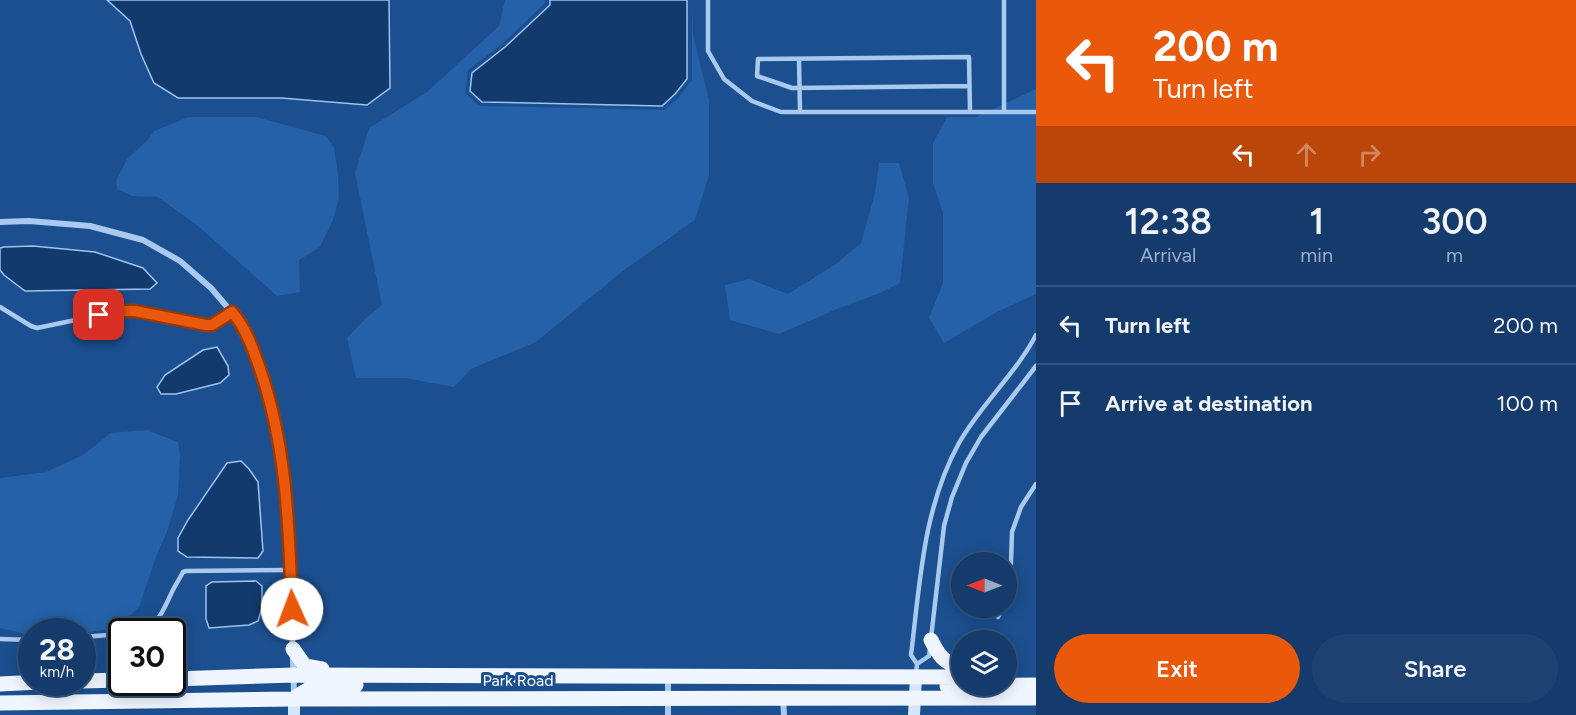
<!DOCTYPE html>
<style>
:root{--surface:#143b6b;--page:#1d4271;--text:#f1f3f6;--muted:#9dadc1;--line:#33557e;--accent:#ea580c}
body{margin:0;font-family:Figtree,sans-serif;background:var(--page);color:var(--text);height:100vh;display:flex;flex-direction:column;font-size:22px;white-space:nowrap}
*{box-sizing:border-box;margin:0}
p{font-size:20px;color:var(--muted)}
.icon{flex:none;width:33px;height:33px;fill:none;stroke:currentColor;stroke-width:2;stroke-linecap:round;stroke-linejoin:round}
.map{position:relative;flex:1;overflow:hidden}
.panel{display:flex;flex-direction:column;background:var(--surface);width:540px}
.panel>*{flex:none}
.hud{background:#ea580c;color:#fff;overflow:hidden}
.needle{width:39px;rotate:270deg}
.buttons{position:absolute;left:951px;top:552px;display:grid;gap:12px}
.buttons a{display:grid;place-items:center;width:66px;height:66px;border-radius:50%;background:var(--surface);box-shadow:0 3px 15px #0003,0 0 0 2px var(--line);font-size:30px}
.speed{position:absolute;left:18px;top:618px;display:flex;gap:12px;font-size:30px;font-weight:700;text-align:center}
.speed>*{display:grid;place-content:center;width:78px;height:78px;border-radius:50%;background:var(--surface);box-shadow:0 3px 15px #0003,0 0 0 2px var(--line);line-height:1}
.speed small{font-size:15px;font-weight:400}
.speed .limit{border:3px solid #111;border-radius:9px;background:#fff;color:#111}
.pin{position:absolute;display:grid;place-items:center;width:51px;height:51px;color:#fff;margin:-26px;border-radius:12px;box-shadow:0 3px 9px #0006}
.me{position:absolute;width:66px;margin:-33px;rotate:358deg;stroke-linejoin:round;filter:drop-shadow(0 0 4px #0008)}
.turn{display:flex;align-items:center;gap:21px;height:126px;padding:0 18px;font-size:27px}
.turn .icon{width:78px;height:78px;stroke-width:2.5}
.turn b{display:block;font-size:42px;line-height:51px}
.lanes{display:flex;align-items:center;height:57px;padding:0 18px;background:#0003;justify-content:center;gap:30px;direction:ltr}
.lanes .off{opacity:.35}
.eta{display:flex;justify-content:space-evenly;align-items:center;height:102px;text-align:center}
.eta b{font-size:36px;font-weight:600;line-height:42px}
.primary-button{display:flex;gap:12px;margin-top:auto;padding:12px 18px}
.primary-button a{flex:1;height:69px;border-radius:36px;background:var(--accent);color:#fff;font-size:24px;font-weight:600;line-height:69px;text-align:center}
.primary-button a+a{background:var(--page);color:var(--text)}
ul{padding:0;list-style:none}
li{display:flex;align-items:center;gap:18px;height:78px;padding:0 18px;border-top:2px solid var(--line)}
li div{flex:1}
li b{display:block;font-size:22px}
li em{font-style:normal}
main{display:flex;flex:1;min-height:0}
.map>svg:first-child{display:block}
.green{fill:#2461a8}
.water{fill:#123a6d;stroke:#9cc4f0;stroke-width:1.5}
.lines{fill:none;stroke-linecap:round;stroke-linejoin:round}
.lane{stroke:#a9c9ee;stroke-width:4.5}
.street{stroke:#a9c9ee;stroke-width:6}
.secondary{stroke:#d6e6fa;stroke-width:12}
.primary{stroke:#f0f6ff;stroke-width:15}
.route-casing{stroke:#983908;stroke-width:15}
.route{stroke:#ea580c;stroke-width:10}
.labels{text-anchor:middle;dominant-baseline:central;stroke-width:6;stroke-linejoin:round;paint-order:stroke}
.street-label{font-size:16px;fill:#fff;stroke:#1b4f8f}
</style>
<main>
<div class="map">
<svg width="1036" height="715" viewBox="0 0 1036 715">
<rect width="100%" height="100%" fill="#1b4f8f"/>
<!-- green -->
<path class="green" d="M 505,0 L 545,0 L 545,3 L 502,44 L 468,70 L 465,93 L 478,105 L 482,106 L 664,110 L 679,97 L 692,80 L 692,7 L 693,35 L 709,100 L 709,175 L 695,220 L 623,271 L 536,342 L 471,369 L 454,387 L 405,378 L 356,378 L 347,338 L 366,318 L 382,305 L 355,173 L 369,128 L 427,92 L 499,26 Z
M 1036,89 L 1036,294 L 997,312 L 944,343 L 929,318 L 943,283 L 943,213 L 933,183 L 933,143 L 947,117 L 976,117 Z
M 189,117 L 256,117 L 326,136 L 334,148 L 338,173 L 339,198 L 333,220 L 320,247 L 299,260 L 300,292 L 277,296 L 198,226 L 158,197 L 132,196 L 117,189 L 116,181 L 127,159 L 147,141 L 154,131 Z
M 879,163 L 899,163 L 909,198 L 900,283 L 880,293 L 837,309 L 779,334 L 730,320 L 725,285 L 749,279 L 788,294 L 836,264 L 861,243 L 875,193 Z
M 147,430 L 178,442 L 180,456 L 178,495 L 167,532 L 157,554 L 139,607 L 123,622 L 111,629 L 83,633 L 82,632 L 32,632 L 31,635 L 0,628 L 0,478 L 46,472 L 83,455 L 111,433 Z"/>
<!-- water -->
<path class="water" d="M 107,0 L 389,0 L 390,88 L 367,105 L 281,98 L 178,98 L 154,83 L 141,54 L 130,21 Z
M 550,0 L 687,0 L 687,79 L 675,94 L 662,106 L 482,102 L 470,91 L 472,73 L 505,47 L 550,5 Z
M 33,246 L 95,252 L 143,268 L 157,283 L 150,289 L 25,291 L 4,275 L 0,270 L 0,248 L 4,247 Z
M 217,347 L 228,366 L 229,375 L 220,383 L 176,394 L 161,394 L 157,387 L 165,375 L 203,350 Z
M 241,461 L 249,469 L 258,482 L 263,551 L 258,558 L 187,557 L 178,551 L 178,538 L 188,520 L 227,463 Z
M 256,581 L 262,586 L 262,608 L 258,621 L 249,625 L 209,628 L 206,619 L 206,586 L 212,582 Z"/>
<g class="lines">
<!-- lane -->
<path class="lane" d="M 708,0 L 708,51 L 724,79 L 752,101 L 781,112 L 1036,112
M 1004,0 L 1004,112
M 799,59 L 800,112
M 969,86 L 792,88 L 757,76 L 758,59 L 969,57 L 970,112
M 0,307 L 31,326 L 37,328 L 119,311 L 135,311 L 195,324 L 210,325 L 232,312
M 1006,599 L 1010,591 L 1012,532 L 1021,507 L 1036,484
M 998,617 L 1003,608
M 135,632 C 158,627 162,613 171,594 C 174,587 179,580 183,572 L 186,571 L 291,570
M 82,637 L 122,634
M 931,638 L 944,526 L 952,497 L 966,463 L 981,437 L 1036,366
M 0,639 L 32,640
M 917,664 L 929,656 L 930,649
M 916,674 L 917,664 L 911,655 C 920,583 923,508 959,443 C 981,404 1015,375 1036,335"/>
<!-- street -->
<path class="street" d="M 0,222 L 29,221 L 90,226 L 143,240 L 180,261 L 211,288 L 235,316 L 251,344 L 268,392 L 284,467 L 289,526 L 294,695
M 783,698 L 784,715
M 668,715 L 668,677"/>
<!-- secondary -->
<path class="secondary" d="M 294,699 L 294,715
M 914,715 L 916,677"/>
<!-- primary -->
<path class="primary" d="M 931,640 C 939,656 944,663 962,668
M 293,649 L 305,666 L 322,669
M 172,679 L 294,675 L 962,677
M 82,681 L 122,680
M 0,684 L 40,682
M 947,686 L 1036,685
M 296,697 L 309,689 L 323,686 L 356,685
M 0,703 L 294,699 L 1036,698"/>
</g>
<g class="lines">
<!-- route casing -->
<g class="route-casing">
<path id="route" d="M 99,315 L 119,311 L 135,311 L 206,325 L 212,325 L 232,312 C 246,328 253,349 260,369 C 287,447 289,528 292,609"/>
</g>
<!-- route -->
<use href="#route" class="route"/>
</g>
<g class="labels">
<!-- street labels -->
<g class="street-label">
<text x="518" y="680">Park Road</text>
</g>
</g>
</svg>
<div class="buttons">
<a><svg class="needle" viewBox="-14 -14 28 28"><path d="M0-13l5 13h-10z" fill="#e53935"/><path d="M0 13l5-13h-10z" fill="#9dadc1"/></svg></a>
<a><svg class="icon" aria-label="layers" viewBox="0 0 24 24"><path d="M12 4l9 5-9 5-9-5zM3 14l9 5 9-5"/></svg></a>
</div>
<div class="speed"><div>28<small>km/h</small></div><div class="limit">30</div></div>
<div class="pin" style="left:99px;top:315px;background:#d93025"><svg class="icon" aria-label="arrive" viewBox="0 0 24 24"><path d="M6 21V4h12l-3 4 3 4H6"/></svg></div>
<svg class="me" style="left:292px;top:609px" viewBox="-20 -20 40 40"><circle r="19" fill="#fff"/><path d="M0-13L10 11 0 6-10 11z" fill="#ea580c"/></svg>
</div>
<section class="panel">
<div class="hud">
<div class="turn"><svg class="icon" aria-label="left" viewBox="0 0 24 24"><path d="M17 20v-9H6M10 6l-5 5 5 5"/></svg><div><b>200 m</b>Turn left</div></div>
<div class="lanes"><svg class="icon" aria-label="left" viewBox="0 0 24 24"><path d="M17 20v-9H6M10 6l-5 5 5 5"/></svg><svg class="icon off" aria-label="ahead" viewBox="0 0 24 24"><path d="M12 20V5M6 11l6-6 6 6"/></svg><svg class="icon off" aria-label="right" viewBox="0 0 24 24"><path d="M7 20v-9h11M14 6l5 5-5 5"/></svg></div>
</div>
<div class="eta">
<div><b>12:38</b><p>Arrival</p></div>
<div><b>1</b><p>min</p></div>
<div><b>300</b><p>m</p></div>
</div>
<ul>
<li><svg class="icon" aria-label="left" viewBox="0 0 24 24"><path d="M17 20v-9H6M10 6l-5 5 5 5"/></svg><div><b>Turn left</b></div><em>200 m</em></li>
<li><svg class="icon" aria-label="arrive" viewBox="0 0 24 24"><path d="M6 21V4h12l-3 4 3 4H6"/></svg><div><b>Arrive at destination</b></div><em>100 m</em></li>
</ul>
<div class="primary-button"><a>Exit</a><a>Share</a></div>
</section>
</main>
